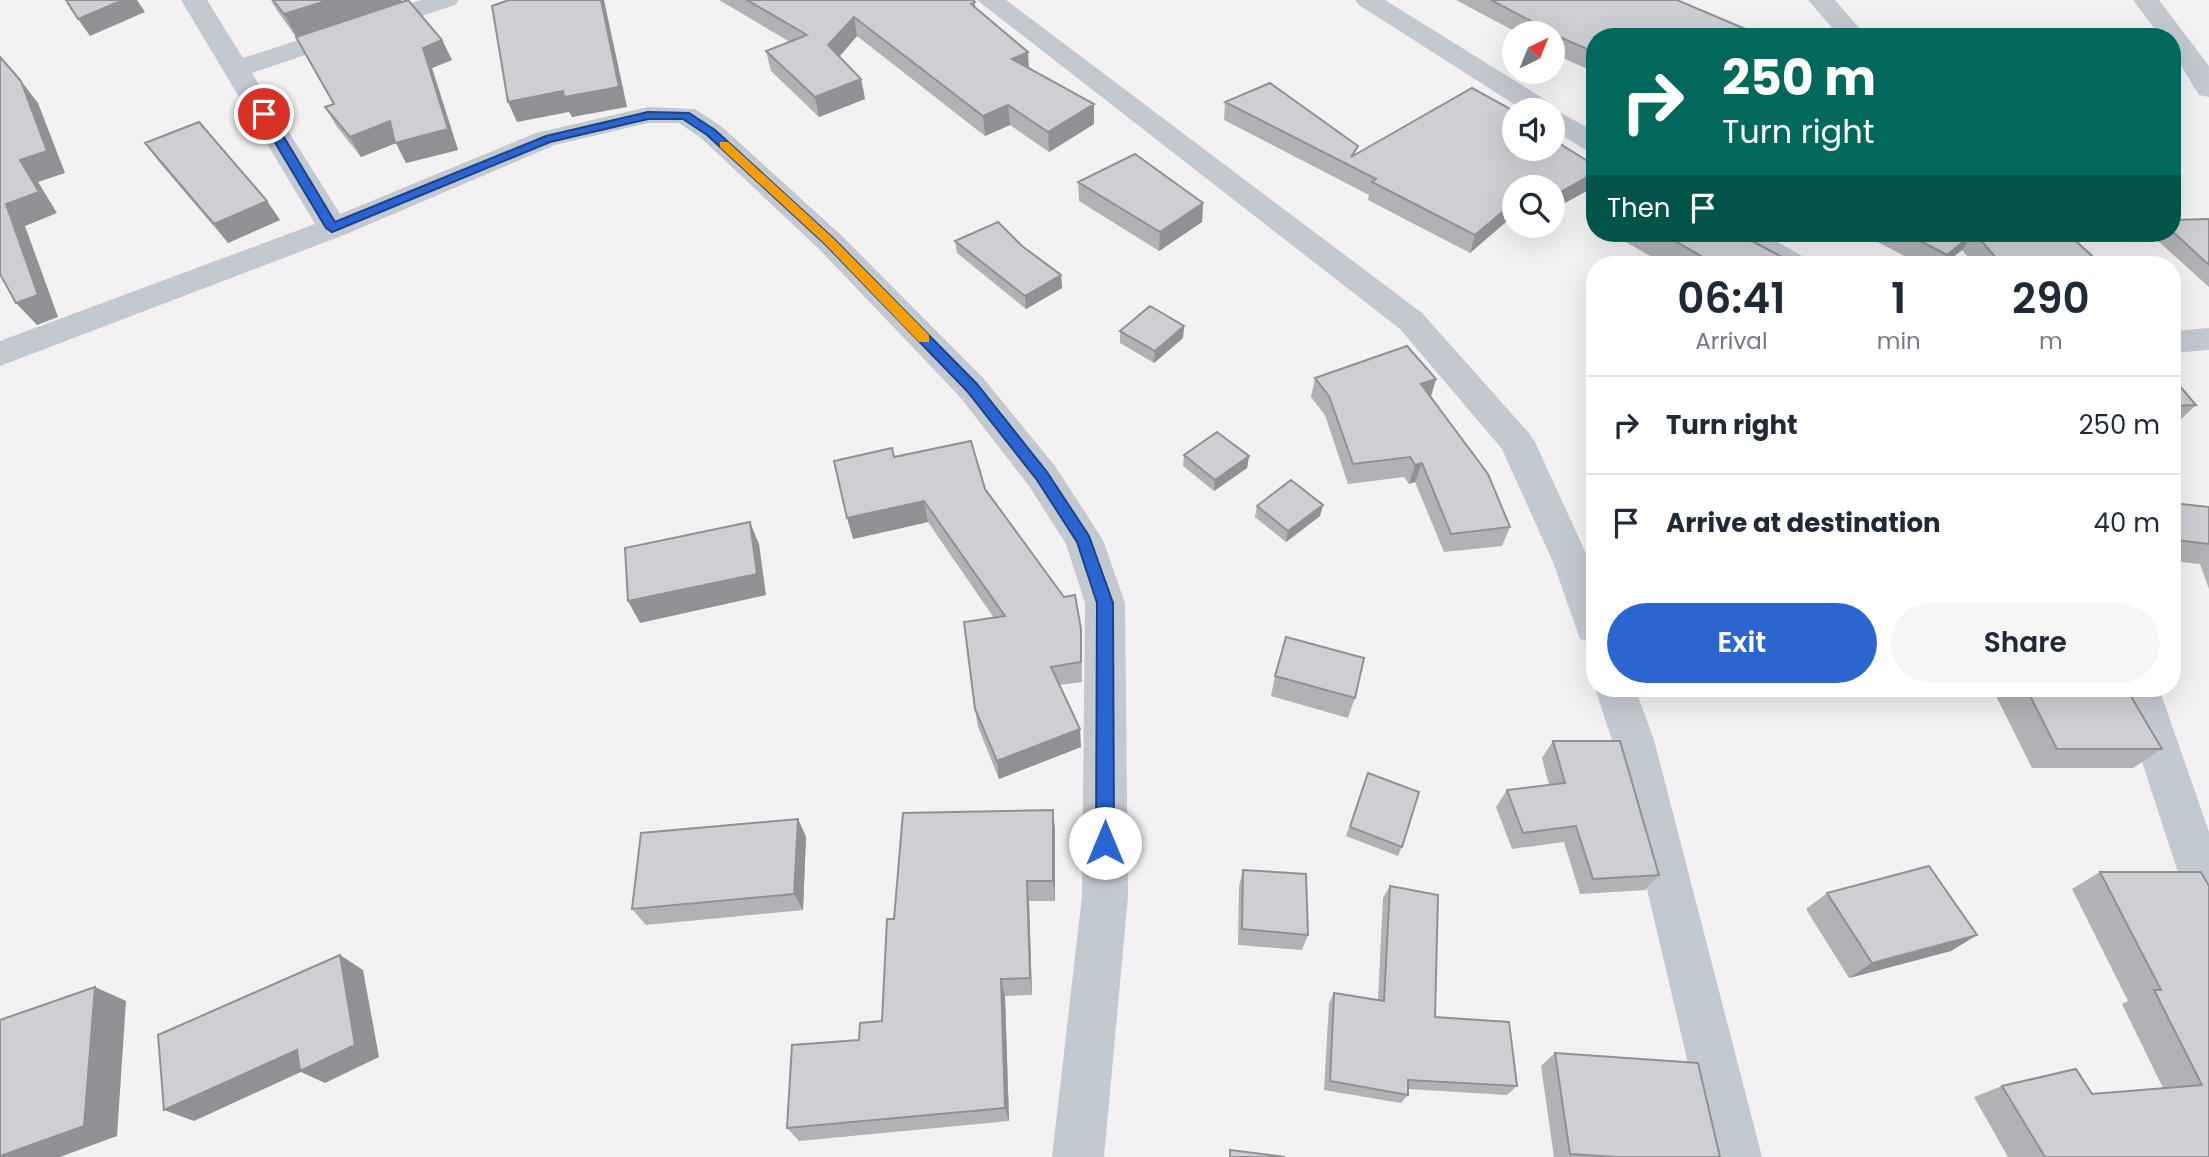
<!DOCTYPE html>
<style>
:root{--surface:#fff;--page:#f6f6f7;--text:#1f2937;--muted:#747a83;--line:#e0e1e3;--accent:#2b65d2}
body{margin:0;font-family:Poppins,sans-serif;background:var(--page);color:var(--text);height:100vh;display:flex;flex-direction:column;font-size:26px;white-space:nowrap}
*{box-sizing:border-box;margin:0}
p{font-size:23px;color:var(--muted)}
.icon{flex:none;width:38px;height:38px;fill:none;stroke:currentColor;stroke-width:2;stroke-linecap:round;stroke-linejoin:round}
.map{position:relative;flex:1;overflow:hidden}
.side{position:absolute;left:1586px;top:256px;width:595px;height:441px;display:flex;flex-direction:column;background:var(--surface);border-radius:28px;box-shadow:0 7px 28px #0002}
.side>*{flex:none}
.guide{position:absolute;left:1586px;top:28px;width:595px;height:214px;border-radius:28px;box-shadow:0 7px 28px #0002;background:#00695c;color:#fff;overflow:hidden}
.needle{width:46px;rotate:43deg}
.controls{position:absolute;left:1502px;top:21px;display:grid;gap:14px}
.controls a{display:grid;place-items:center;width:63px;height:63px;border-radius:50%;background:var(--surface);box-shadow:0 7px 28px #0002;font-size:35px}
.pin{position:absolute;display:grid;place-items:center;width:60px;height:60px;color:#fff;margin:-30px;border:4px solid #fff;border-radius:50%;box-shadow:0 2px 7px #0007}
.me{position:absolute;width:77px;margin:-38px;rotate:0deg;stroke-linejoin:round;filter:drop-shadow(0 0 5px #0008)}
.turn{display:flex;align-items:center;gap:24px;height:147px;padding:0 21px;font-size:32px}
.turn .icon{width:91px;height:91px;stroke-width:2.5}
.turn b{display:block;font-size:49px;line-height:60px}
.then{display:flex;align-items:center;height:66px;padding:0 21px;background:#0003;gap:14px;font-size:26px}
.eta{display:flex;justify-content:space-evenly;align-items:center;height:119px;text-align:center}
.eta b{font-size:42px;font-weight:600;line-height:49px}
.action{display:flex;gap:14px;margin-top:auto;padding:14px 21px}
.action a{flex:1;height:80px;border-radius:42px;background:var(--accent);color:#fff;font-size:28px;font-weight:600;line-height:80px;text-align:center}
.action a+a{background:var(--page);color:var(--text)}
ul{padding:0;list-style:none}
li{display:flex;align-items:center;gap:21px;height:98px;padding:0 21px;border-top:2px solid var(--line)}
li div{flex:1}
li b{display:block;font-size:26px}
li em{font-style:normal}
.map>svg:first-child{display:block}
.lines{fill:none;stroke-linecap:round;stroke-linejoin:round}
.minor{fill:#c3c9d1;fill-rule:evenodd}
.wall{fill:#b1b2b6}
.shaded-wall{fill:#909194}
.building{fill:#cecfd4;stroke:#909194;stroke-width:2}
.route{fill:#2b65d2;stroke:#1c4288;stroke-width:2}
.slow{fill:#f59e0b}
</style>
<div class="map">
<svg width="2209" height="1157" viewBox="0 0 2209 1157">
<rect width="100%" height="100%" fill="#f3f1f1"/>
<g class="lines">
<!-- minor -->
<path class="minor" d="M 181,0 L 207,0 L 243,58 L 421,0 L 459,0 L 455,5 L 252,73 L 340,214 L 536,133 L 648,107 L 695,109 L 721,126 L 841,235 L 984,379 L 1055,466 L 1103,540 L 1125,603 L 1128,896 L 1104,1157 L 1052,1157 L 1082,896 L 1085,603 L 1066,544 L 1029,486 L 960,397 L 819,249 L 701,138 L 679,123 L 648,123 L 555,145 L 344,235 L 0,366 L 0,341 L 315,224 Z
M 977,0 L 1006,0 L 1422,313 L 1529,433 L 1535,442 L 1594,571 L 1594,643 L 1580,639 L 1553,562 L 1502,449 L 1400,329 Z
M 1355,0 L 1385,0 L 1552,104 L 1555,110 L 1594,131 L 1594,151 L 1584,149 L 1552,129 L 1552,110 L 1523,110 L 1359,5 Z
M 1808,0 L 1835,0 L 1867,37 L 1840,37 Z
M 2133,0 L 2159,0 L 2209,66 L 2209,97 L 2199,95 L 2195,89 L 2172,50 L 2172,37 L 2161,37 Z
M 1724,233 L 1762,233 L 1804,257 L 1809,264 L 1770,264 L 1728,240 Z
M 2209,328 L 2209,350 L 2172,353 L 2172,331 Z
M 1595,688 L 1635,688 L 1654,740 L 1762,1157 L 1710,1157 L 1612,740 Z
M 2118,688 L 2159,688 L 2209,832 L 2209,919 L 2193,913 L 2186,897 Z"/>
</g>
<!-- wall -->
<path class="wall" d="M 271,0 L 401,0 L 402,2 L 442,40 L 452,60 L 432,68 L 458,150 L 406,163 L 396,143 L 361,157 L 337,127 L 325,107 L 334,104 L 296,37 L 276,9 Z
M 719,0 L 974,0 L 976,8 L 1029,68 L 1094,124 L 1049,152 L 1010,125 L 985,136 L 857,36 L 839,57 L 861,79 L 865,99 L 819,117 L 771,71 L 766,51 L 790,42 Z
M 1456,0 L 1677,0 L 1750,31 L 1747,37 L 1594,37 L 1594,72 L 1552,53 L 1552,33 L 1518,33 Z
M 1225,102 L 1356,154 L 1514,149 L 1594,165 L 1594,187 L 1552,210 L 1552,187 L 1514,187 L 1514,215 L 1470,253 L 1368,200 L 1369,195 L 1224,120 Z
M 145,143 L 267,201 L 280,220 L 228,243 L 159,162 Z
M 1078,182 L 1203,203 L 1202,222 L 1159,251 L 1079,201 Z
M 2209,219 L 2209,287 L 2149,233 L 2172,233 L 2172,220 Z
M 1630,233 L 1737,233 L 1795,264 L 1664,264 L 1626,242 Z
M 1863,233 L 2067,233 L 2101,264 L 1974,264 L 1962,250 L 1944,264 L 1920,264 L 1868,237 Z
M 955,241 L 1022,246 L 1061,275 L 1062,288 L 1026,309 L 957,253 Z
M 1184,326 L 1183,338 L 1154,363 L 1120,343 L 1120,331 Z
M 2172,377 L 2196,405 L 2172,428 Z
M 1315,378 L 1436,379 L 1431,397 L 1510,527 L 1502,546 L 1444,552 L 1415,482 L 1409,484 L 1404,477 L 1348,484 L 1325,415 L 1311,397 Z
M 1184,455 L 1249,456 L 1247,468 L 1214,491 L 1183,466 Z
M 894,457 L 985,489 L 1081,629 L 1082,682 L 1059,685 L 1081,747 L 999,779 L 978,727 L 975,709 L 994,618 L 928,522 L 853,539 Z
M 2172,503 L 2209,507 L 2209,589 L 2200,564 L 2172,561 Z
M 1323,505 L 1320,516 L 1286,542 L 1255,517 L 1257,506 Z
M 1275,676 L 1355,698 L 1348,718 L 1271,696 Z
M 1992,688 L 2141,688 L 2131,696 L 2162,749 L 2133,768 L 2032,768 Z
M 1553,741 L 1659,875 L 1645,890 L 1580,894 L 1564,842 L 1512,849 L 1496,807 L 1507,790 L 1549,785 L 1542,758 Z
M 1364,782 L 1402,847 L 1398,856 L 1346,836 Z
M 1053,810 L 1055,831 L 1055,901 L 1029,901 L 1032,995 L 1005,996 L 1009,1121 L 799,1141 L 787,1128 L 859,1040 L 882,1021 L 894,919 Z
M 798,819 L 806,837 L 803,910 L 646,925 L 632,909 Z
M 1243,870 L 1308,935 L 1302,950 L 1238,945 L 1239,886 Z
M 2100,872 L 2201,872 L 2209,1157 L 2008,1157 L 1974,1097 L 2002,1086 L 2092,1094 L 2163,1088 L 2122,1004 L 2128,1001 L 2072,889 Z
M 1390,886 L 1435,1017 L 1517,1086 L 1507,1095 L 1408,1089 L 1408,1095 L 1401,1103 L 1324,1090 L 1329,1003 L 1334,993 L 1378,1000 L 1383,898 Z
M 1827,893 L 1977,935 L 1951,951 L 1849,978 L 1806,909 Z
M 1555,1053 L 1720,1157 L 1554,1157 L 1541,1066 Z"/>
<!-- shaded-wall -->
<path class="shaded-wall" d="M 123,0 L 137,0 L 145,12 L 90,36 L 78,19 Z
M 329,0 L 401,0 L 403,3 L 297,38 L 284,14 Z
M 601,0 L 604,0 L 627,107 L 572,117 L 569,112 L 517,122 L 508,102 L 563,91 Z
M 854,17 L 857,36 L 832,65 L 828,45 Z
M 1750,31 L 1747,37 L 1740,37 Z
M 442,40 L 452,60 L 432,68 L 458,150 L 406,163 L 396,143 L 361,157 L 350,137 L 390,121 L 423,48 Z
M 1028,52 L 1029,71 L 1012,59 Z
M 861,79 L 865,99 L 819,117 L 815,97 Z
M 21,81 L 38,103 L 65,173 L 38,182 L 57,213 L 25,226 L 58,317 L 37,325 L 16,303 L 6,204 Z
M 1094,104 L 1094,124 L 1049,152 L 1048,132 Z
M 1008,105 L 1010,125 L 985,136 L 983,116 Z
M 1594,173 L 1594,187 L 1552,210 L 1552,207 L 1557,194 Z
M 267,201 L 280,220 L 228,243 L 214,224 Z
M 1514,202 L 1514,215 L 1470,253 L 1475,235 Z
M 1203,203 L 1202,222 L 1159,251 L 1160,232 Z
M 1974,233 L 1962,250 L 1944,264 L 1940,264 L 1947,255 Z
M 1061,275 L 1062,288 L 1026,309 L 1025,296 Z
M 1184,326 L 1183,338 L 1154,363 L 1155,351 Z
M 1436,379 L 1430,398 L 1421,384 Z
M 1249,456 L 1247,468 L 1214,491 L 1215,480 Z
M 1422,463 L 1415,482 L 1409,484 L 1415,465 Z
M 924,501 L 928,522 L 853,539 L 847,518 Z
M 1323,505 L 1320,516 L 1286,542 L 1288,531 Z
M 750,522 L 759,544 L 766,595 L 640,623 L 628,601 Z
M 1080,729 L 1081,747 L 999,779 L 997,761 Z
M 1053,810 L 1055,831 L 1055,901 L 1053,881 Z
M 798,819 L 806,837 L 803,910 L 794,894 Z
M 1027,881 L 1029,901 L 1032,995 L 1030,978 Z
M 1977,935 L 1951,951 L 1849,978 L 1872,963 Z
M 340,955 L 363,970 L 379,1057 L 325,1083 L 301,1072 L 194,1121 L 164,1110 L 297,1050 Z
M 1001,979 L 1005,996 L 1009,1121 L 1005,1108 Z
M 95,987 L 126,1001 L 117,1136 L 60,1157 L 0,1157 Z"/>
<!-- building -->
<path class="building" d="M 66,0 L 123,0 L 78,19 Z
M 273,0 L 329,0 L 284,14 Z
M 408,0 L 442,40 L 423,48 L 448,129 L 395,143 L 390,121 L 350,137 L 325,107 L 334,104 L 296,37 Z
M 509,0 L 601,0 L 619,87 L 564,97 L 563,91 L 508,102 L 492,6 Z
M 747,0 L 973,0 L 975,2 L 971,4 L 1028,52 L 1012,59 L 1094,104 L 1048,132 L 1008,105 L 983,116 L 854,17 L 828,45 L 861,79 L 815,97 L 766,51 L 807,35 Z
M 1491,0 L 1677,0 L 1750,31 L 1740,37 L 1594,37 L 1594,52 L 1534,26 L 1537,24 Z
M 0,57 L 21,81 L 47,151 L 20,160 L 39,192 L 6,204 L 38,295 L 16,303 L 0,274 Z
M 1270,83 L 1358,146 L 1351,157 L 1472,88 L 1514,111 L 1514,149 L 1552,149 L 1552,139 L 1594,165 L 1594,173 L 1557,194 L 1552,191 L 1552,187 L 1547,187 L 1538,181 L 1531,187 L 1514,187 L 1514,202 L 1475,235 L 1372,182 L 1376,179 L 1225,102 Z
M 199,122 L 267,201 L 214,224 L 145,143 Z
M 1135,154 L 1203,203 L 1160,232 L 1078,182 Z
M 2209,219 L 2209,265 L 2172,231 L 2172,220 Z
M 998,222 L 1022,246 L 1061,275 L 1025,296 L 955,241 Z
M 1661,233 L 1737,233 L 1795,264 L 1702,264 L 1708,260 Z
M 1905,233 L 1974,233 L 1947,255 Z
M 1975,233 L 2067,233 L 2101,264 L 2001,264 Z
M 1150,306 L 1184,326 L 1155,351 L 1120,331 Z
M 1407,346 L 1436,379 L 1421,384 L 1488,474 L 1510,527 L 1451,534 L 1422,463 L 1415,465 L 1410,457 L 1353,464 L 1329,396 L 1315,378 Z
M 2172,377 L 2196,405 L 2172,406 Z
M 1217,432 L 1249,456 L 1215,480 L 1184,455 Z
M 971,441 L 985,489 L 1064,597 L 1075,595 L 1081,629 L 1081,662 L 1051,667 L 1080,729 L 997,761 L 975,709 L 964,622 L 1005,616 L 924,501 L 847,518 L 834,461 L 892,448 L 894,457 Z
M 1291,480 L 1323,505 L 1288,531 L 1257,506 Z
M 2172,503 L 2209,507 L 2209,544 L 2177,540 L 2172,530 Z
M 750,522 L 757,574 L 628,601 L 625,548 Z
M 1286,637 L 1364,658 L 1355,698 L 1275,676 Z
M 2026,688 L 2126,688 L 2162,749 L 2057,749 Z
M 1553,741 L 1620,741 L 1659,875 L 1593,879 L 1576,826 L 1523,833 L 1507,790 L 1565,783 Z
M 1368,773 L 1419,792 L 1402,847 L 1350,827 Z
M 1053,810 L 1053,881 L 1027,881 L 1030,978 L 1001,979 L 1005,1108 L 787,1128 L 792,1045 L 859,1040 L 860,1023 L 882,1021 L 887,919 L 894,919 L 903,813 Z
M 798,819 L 794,894 L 632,909 L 641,833 Z
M 1929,866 L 1977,935 L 1872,963 L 1827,893 Z
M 1243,870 L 1306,874 L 1308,935 L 1242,929 Z
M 2100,872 L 2201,872 L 2209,886 L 2209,1157 L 2045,1157 L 2002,1086 L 2076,1069 L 2092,1094 L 2202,1085 L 2154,990 L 2161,990 Z
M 1390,886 L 1438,895 L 1435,1017 L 1509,1022 L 1517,1086 L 1408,1080 L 1408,1095 L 1330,1081 L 1334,993 L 1384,1001 Z
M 340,955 L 355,1045 L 300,1071 L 297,1050 L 164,1110 L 158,1035 Z
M 95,987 L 84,1126 L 0,1156 L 0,1020 Z
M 1555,1053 L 1698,1063 L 1720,1157 L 1617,1157 L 1570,1154 Z
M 1230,1150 L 1285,1157 L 1230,1157 Z"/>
<!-- route -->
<path class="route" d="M 264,111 L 270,114 L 335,222 L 546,136 L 648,112 L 689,113 L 715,130 L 834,239 L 977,384 L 1047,472 L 1089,536 L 1113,603 L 1114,843 L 1111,849 L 1105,851 L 1098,849 L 1096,843 L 1097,603 L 1077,542 L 1037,480 L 967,391 L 825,244 L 707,135 L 683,119 L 648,119 L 550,142 L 332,232 L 326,228 L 258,114 Z"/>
<!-- slow -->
<path class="slow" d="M 720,142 L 728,142 L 834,239 L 929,335 L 929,342 L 919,342 L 825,244 L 720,147 Z"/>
</svg>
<div class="controls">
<a><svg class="needle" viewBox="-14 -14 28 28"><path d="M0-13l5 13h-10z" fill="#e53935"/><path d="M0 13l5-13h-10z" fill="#747a83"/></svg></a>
<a><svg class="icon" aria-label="sound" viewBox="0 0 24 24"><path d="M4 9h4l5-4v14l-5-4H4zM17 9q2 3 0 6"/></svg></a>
<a><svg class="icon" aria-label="search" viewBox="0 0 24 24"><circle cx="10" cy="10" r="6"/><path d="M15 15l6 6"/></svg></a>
</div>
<div class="pin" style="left:264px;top:114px;background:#d93025"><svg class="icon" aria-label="arrive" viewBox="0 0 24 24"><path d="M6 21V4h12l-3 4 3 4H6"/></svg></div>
<svg class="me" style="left:1105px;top:843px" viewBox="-20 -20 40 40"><circle r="19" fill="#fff"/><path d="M0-13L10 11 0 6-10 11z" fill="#2b65d2"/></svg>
<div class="guide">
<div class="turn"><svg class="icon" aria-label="right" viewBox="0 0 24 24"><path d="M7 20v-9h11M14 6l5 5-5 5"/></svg><div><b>250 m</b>Turn right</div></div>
<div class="then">Then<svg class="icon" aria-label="arrive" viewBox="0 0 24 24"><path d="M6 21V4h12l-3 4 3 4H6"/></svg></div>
</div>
<section class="side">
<div class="eta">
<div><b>06:41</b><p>Arrival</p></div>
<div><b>1</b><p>min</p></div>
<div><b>290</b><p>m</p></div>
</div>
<ul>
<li><svg class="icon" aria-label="right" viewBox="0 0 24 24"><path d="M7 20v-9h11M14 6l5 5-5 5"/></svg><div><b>Turn right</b></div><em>250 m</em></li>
<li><svg class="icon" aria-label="arrive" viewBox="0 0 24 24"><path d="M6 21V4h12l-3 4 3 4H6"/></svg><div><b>Arrive at destination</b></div><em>40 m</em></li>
</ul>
<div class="action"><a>Exit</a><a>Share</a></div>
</section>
</div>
